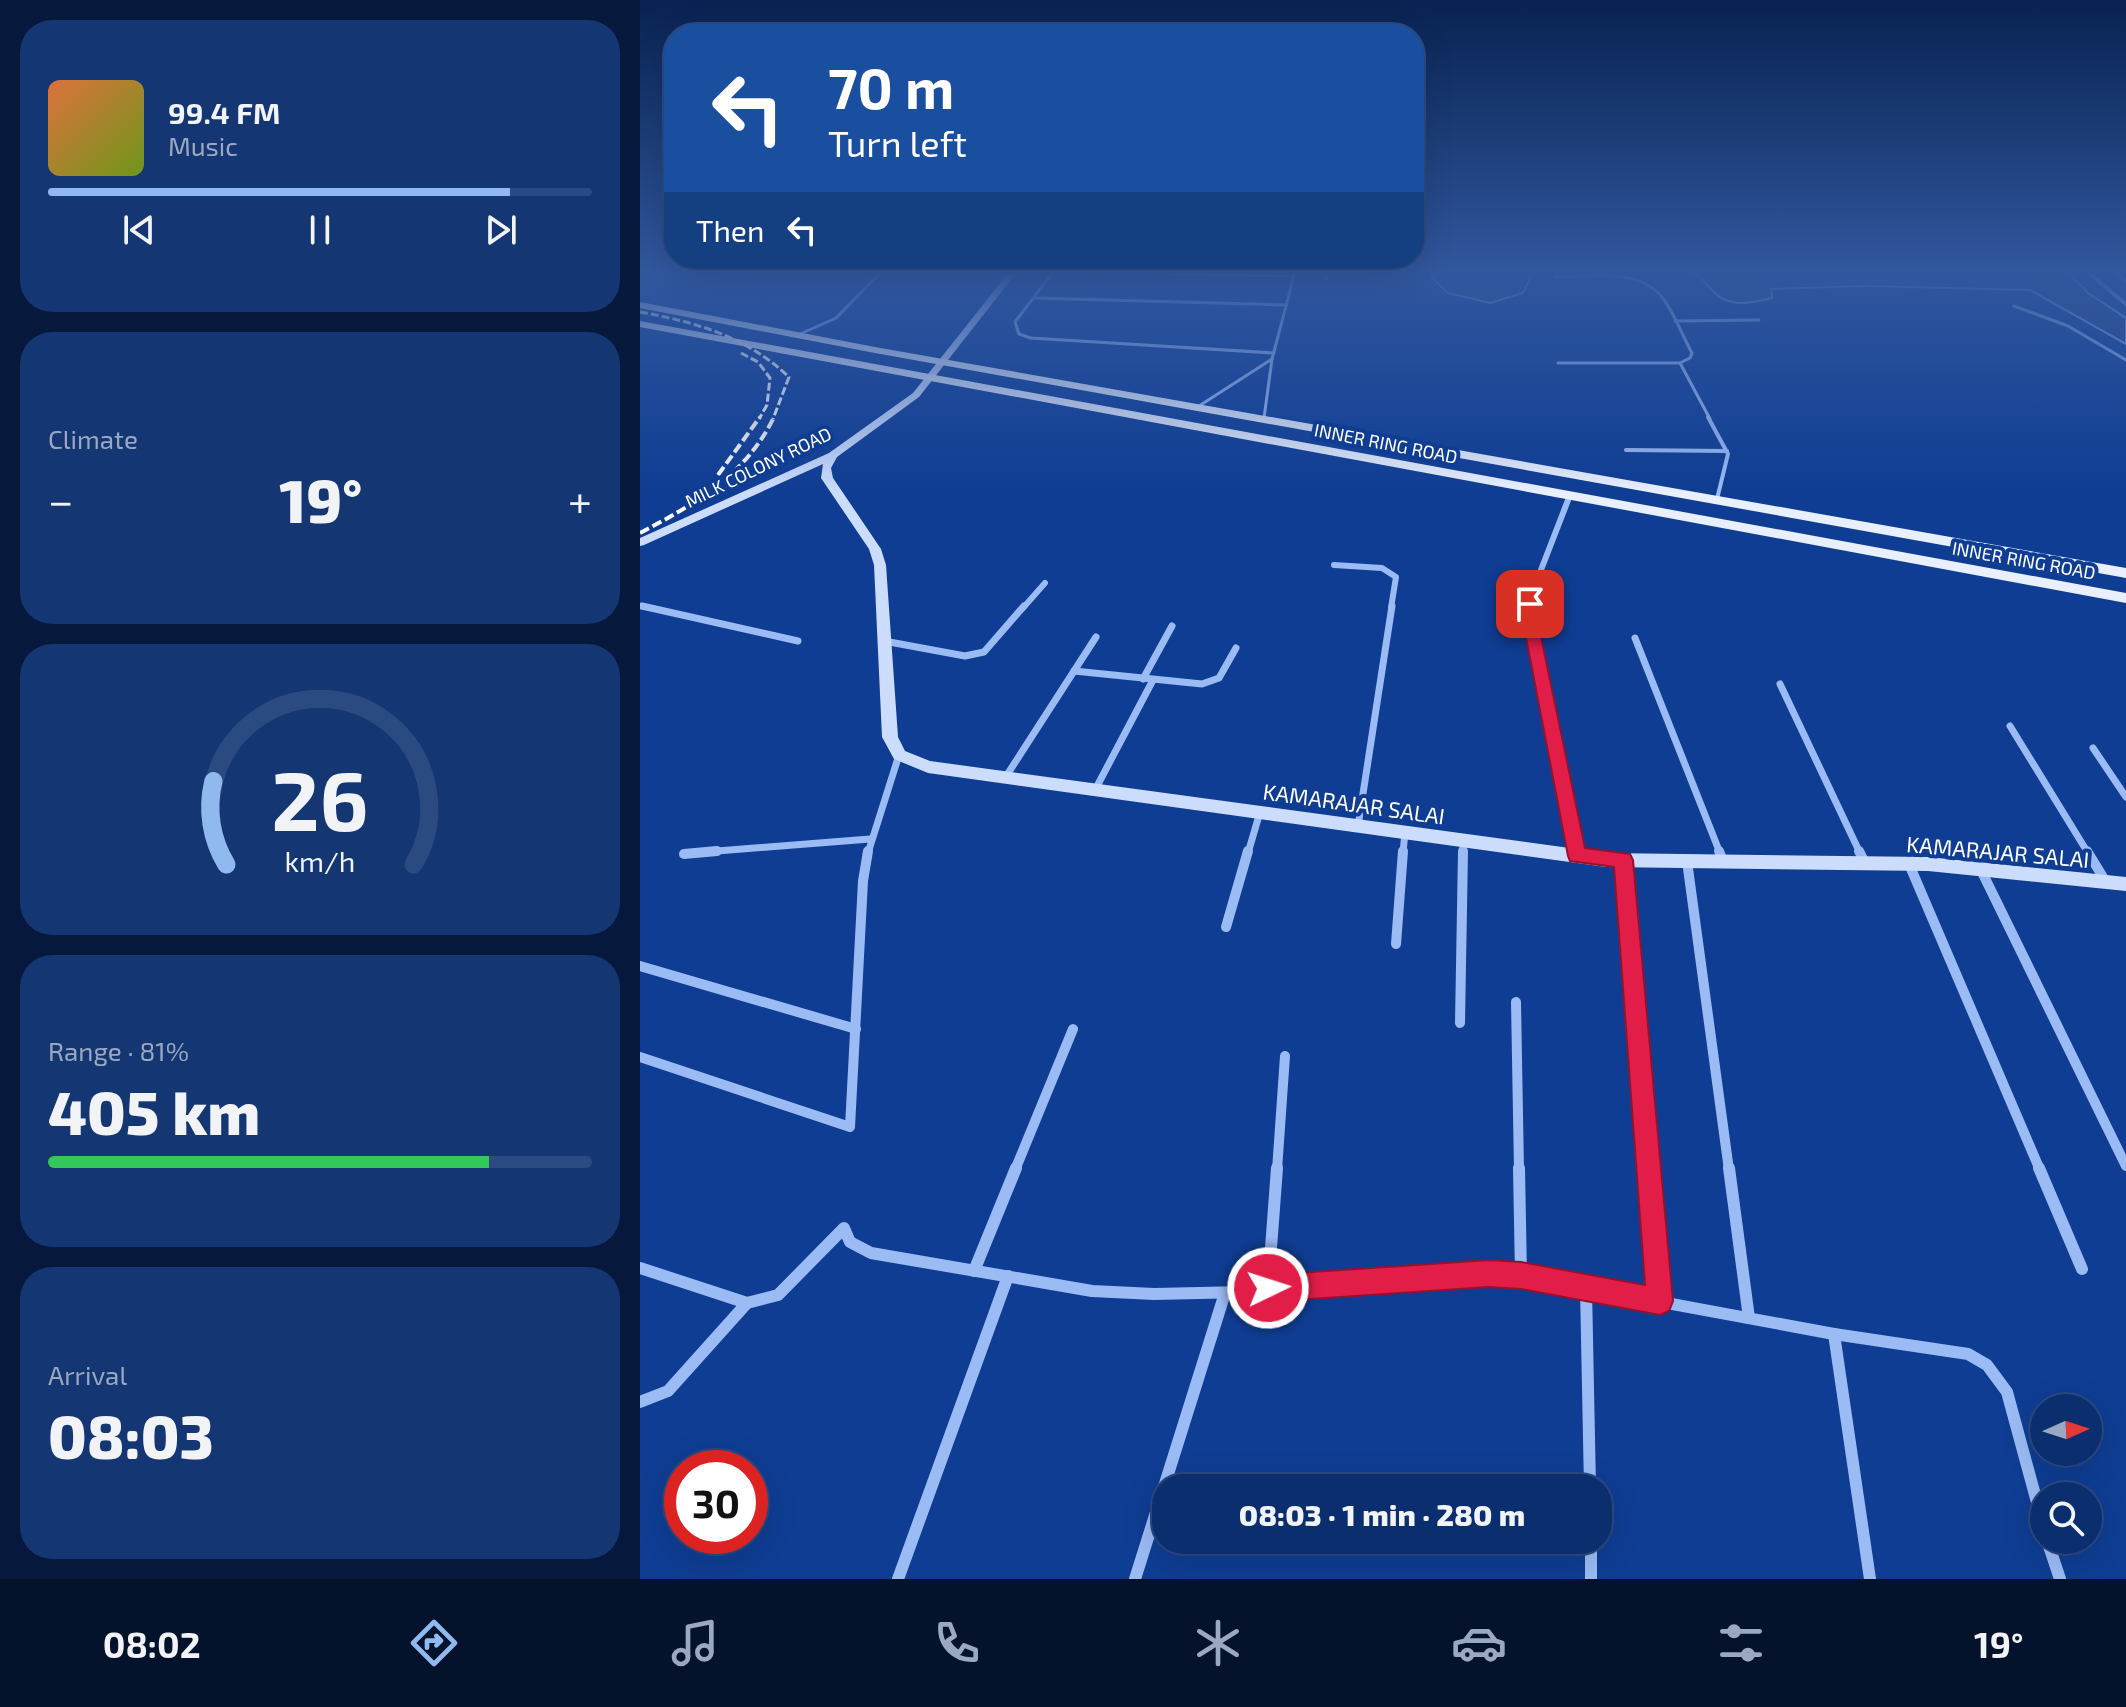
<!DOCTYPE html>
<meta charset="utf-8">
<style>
body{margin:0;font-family:"Exo 2",sans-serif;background:#143673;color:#f1f3f6;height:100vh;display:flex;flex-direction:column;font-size:30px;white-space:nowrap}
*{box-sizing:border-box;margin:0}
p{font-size:26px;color:#9aa8c2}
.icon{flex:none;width:44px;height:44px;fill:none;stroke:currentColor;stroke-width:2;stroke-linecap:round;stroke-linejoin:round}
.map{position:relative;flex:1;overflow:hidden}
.side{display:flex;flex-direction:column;gap:20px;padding:20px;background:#06193c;width:640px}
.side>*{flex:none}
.top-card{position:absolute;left:24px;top:24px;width:760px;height:244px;border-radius:32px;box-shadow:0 8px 32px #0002,0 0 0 2px #2b4a81;background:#1a4fa0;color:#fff;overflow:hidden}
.needle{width:52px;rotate:87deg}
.controls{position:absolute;left:1390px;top:1394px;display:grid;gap:16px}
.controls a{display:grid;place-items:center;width:72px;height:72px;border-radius:50%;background:#0b2e6e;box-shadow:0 8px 32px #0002,0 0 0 2px #2b4a81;font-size:40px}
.speed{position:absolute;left:24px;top:1450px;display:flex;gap:16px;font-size:40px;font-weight:700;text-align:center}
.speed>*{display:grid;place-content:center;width:104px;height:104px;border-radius:50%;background:#0b2e6e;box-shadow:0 8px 32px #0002,0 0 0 2px #2b4a81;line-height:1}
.speed .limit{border:12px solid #d22;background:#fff;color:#111}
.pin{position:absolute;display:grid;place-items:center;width:68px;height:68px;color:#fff;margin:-34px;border-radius:16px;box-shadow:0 4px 12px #0006}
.me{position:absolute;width:88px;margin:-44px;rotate:86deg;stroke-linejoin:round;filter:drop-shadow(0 0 6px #0008)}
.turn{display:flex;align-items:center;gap:28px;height:168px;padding:0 32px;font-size:36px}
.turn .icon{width:104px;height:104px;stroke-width:2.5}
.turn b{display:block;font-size:56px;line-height:68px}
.then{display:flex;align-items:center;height:76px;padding:0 32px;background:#0003;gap:16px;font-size:30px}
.big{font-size:60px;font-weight:800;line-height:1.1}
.side .card{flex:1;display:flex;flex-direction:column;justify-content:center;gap:12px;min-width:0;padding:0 28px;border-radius:32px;background:#143673}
.side .dial{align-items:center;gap:0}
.dial svg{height:208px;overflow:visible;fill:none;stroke:#2b4a81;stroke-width:7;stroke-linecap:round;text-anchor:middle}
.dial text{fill:#f1f3f6;stroke:none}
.song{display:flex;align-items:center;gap:24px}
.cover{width:96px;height:96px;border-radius:12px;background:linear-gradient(135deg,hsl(20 70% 55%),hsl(80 70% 35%))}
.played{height:8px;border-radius:4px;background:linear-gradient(90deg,#90b9f0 85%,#2b4a81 85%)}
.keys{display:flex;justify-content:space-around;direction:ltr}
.heat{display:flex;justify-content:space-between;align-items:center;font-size:44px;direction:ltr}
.charge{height:12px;border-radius:6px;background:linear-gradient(90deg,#34c759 81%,#2b4a81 0)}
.trip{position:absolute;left:512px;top:1474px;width:460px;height:80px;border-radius:32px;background:#0b2e6e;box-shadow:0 8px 32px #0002,0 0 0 2px #2b4a81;font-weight:800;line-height:80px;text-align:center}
.tabs{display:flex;height:128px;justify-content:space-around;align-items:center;background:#04122c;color:#9aa8c2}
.tabs .icon{width:56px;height:56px}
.tabs .active{color:#90b9f0}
.tabs b{font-size:36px;color:#f1f3f6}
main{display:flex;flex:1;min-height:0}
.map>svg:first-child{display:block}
</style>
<main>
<section class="side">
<div class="card">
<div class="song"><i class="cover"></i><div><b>99.4 FM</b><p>Music</p></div></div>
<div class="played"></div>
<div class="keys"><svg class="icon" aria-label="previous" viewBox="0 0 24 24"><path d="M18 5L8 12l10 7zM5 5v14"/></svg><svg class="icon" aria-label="pause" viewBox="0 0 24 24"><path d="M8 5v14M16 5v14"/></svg><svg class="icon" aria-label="next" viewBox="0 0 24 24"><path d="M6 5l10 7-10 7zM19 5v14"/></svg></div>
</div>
<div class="card"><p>Climate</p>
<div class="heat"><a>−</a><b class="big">19°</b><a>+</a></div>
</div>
<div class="card dial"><svg viewBox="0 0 100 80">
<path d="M14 69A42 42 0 1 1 86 69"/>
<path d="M14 69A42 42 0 0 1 9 37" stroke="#90b9f0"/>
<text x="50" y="56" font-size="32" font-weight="700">26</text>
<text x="50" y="72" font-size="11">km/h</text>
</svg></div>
<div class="card"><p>Range · 81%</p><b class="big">405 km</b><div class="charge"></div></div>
<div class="card"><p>Arrival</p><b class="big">08:03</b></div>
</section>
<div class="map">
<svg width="1486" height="1579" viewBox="0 0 1486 1579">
<rect width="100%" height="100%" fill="#0f3d93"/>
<g fill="#224485" stroke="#8cb5f8" stroke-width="2">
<path d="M791,272H893L883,293L850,303L808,293L791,277Z"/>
<path d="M1049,272H1428L1448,293L1486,318V344L1390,290L1225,286L1131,289L1132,298C1106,304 1087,309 1069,287C1062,279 1059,274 1049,272Z"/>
</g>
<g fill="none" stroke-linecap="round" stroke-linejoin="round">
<g stroke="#9bbbf4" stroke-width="3">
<path d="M413,272L375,322L379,334L391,338L634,353"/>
<path d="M446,272L654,276"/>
<path d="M1476,272L1486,282"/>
<path d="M915,277C949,277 998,267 1022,297C1035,314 1042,335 1052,353L1050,358L1040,363"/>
<path d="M394,298L646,305"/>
<path d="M1374,306L1428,326L1486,360"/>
<path d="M1035,321L1119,320"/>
<path d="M160,334L196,318L241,272"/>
<path d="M918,363H1040L1070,419"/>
<path d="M559,406L632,359"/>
<path d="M624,418L632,359L655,272"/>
</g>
<g stroke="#9bbbf4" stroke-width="4">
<path d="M1068,417L1088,454L1077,499"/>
<path d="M986,450L1087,451"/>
</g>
<g stroke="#9bbbf4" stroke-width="4">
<path d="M1450,274L1486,304"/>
<path d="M686,278L687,272"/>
</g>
<g stroke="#9bbbf4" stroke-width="6">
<path d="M694,565L742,568L756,577L751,608"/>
<path d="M0,606L11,608"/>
<path d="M383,608L405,583"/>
<path d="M890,608L894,588L930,495"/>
</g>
<g stroke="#9bbbf4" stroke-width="7">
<path d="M2,606L158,641"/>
<path d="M890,606L891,627L936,853"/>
<path d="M995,638L1080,853"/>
<path d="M244,641L325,656L344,652L384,606"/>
<path d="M434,671L562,684L579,678L596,648"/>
<path d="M503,679L532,626"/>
<path d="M1140,684L1220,853"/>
<path d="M1370,726L1448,853"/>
<path d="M1453,748L1486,797"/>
<path d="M365,778L456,637"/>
<path d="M455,790L513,680"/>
<path d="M718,826L752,606"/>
<path d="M52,853L230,839"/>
<path d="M228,853L259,755"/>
<path d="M608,853L620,812"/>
<path d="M763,853L765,832"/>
<path d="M823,853V840"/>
</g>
<g stroke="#9bbbf4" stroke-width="10">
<path d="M936,851L937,856"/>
<path d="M1079,851L1083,861"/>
<path d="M1219,851L1225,863"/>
<path d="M1447,851L1466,882"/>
<path d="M44,854L77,851"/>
<path d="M983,860L1009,1170"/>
<path d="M1047,861L1089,1170"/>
<path d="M1269,864L1400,1170"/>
<path d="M1341,870L1486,1166"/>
<path d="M586,927L608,851"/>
<path d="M756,944L763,851"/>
<path d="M0,966L216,1029"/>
<path d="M876,1002L879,1170"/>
<path d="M820,1023L823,851"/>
<path d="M0,1057L210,1127L223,881L228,851"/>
<path d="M375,1170L433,1029"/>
<path d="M637,1170L645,1056"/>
</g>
<g stroke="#9bbbf4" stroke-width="12">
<path d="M879,1168L881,1276"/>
<path d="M1009,1168L1020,1301"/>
<path d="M1089,1168L1109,1318"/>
<path d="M1399,1168L1442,1269"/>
<path d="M0,1268L107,1303L138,1295L204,1228L210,1242L231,1253L452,1291L514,1294L605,1292L810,1274L881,1276L1194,1334"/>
<path d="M334,1271L376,1168"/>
<path d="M628,1288L637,1168"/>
<path d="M946,1288L950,1488"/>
<path d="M0,1402L28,1391L107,1303"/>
<path d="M951,1540V1579"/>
<path d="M1407,1540L1420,1579"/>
<path d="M258,1579L368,1276"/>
<path d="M495,1579L585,1293"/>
<path d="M1230,1579L1194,1334L1328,1354L1347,1365L1367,1392L1404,1528"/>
</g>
<path fill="#cbdcfd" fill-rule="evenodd" d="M369,272H377L279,397L197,457L191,468L193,478L241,549L246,565L258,737L265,751L290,761L966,853L1288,857L1486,877V891L1288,871L966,867L288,773L254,759L242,737L234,565L229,549L181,478L183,464L4,545L0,546V538L189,453L273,393Z"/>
<g fill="#e8efff" fill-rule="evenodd">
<path d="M0,302L235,347L1486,568V578L235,353L0,308Z"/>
<path d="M0,321L1486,593V603L0,327Z"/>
</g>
<g stroke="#fff" stroke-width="3" stroke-dasharray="8 3" stroke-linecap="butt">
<path d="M0,312C56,322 107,337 149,377L133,419"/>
<path d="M101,353L118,362L130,378L127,405L119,419"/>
</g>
<g stroke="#fff" stroke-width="4" stroke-dasharray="10 4" stroke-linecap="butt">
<path d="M78,475L120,417"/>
<path d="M0,533C55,504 106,475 134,417"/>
</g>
</g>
<linearGradient id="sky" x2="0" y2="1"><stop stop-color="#082251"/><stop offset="0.55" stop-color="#31579e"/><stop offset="1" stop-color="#31579e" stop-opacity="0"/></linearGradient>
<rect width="1486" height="493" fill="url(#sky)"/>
<path fill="#e11d48" stroke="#92132f" stroke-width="2" d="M890,599L897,604L899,627L945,848L990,854L993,860L1033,1301L1029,1311L1020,1315L881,1289L849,1287L628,1302L619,1298L615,1288L619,1279L628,1275L849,1260L881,1262L1005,1285L974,867L930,861L928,856L884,627L883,604Z"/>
<g text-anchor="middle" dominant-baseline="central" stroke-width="8" stroke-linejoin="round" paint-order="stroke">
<g font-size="18" fill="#fff" stroke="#0f3d93">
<text transform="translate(746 443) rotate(11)">INNER RING ROAD</text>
<text transform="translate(118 467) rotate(-26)">MILK COLONY ROAD</text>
<text transform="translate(1384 560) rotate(10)">INNER RING ROAD</text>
</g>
<g font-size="22" fill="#fff" stroke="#0f3d93">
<text transform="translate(714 803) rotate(8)">KAMARAJAR SALAI</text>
<text transform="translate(1358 851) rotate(5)">KAMARAJAR SALAI</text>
</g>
</g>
</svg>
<div class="controls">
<a><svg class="needle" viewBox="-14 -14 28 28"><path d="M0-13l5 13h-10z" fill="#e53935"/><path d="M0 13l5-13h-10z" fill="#9aa8c2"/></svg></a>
<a><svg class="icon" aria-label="search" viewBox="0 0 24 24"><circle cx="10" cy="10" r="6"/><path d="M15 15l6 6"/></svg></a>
</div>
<div class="speed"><div class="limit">30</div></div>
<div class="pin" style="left:890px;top:604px;background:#d93025"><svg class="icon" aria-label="arrive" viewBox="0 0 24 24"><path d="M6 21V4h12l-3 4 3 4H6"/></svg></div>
<svg class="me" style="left:628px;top:1288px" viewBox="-20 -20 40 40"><circle r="17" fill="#e11d48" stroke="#fff" stroke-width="3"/><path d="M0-11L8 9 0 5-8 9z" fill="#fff"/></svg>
<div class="trip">08:03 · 1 min · 280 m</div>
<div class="top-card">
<div class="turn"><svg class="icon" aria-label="left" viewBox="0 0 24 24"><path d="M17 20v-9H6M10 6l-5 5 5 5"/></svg><div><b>70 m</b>Turn left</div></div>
<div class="then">Then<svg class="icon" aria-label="left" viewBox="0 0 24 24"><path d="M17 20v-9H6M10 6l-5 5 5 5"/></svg></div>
</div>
</div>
</main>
<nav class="tabs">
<b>08:02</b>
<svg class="icon active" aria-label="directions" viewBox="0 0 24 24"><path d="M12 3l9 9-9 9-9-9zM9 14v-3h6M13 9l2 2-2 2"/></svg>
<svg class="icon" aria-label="music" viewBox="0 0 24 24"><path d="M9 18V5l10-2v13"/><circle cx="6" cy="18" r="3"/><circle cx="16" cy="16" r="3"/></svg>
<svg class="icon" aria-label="phone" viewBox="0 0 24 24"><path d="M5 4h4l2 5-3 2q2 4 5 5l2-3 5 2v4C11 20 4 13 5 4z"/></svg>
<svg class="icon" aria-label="climate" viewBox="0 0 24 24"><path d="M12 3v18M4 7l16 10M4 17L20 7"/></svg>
<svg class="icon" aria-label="car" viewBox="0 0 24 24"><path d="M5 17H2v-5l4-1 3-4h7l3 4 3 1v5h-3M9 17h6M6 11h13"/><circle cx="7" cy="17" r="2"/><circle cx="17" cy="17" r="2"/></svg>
<svg class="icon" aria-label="filters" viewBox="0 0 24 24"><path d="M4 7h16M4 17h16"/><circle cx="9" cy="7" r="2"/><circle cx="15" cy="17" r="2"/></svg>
<b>19°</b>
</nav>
